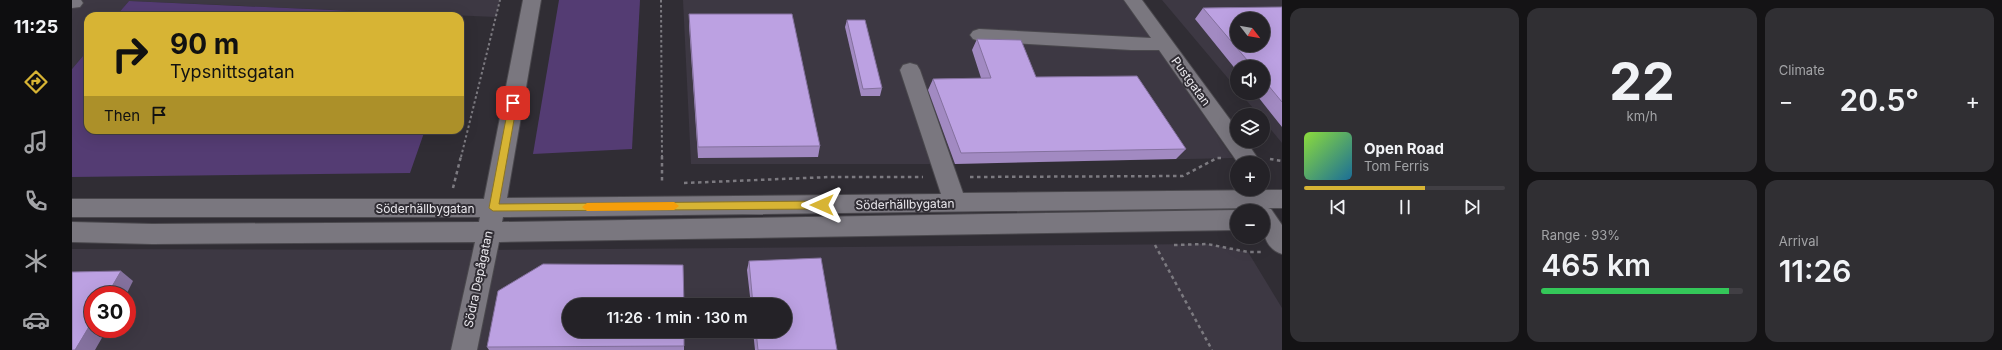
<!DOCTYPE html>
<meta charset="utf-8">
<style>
body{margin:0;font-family:Inter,sans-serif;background:#302f33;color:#f1f3f6;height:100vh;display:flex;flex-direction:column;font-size:15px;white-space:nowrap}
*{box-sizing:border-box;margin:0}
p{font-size:13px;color:#a3a4a7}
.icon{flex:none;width:22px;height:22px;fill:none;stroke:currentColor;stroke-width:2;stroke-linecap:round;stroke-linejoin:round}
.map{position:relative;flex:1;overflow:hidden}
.side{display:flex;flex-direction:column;gap:8px;padding:8px;background:#141315;width:720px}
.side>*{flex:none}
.banner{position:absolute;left:12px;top:12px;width:380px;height:122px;border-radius:12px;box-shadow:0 4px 16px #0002,0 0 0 1px #413f44;background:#d7b434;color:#111;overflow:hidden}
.needle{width:26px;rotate:121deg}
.buttons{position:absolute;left:1158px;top:12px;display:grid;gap:8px}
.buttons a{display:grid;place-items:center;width:40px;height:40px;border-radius:50%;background:#242227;box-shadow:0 4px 16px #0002,0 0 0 1px #413f44;font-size:20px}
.speed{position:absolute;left:12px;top:286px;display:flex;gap:8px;font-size:20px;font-weight:700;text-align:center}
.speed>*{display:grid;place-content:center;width:52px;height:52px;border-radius:50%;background:#242227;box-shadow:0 4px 16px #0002,0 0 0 1px #413f44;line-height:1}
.speed .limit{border:6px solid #d22;background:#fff;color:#111}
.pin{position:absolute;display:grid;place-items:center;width:34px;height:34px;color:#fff;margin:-17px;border-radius:8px;box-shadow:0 2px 6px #0006}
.me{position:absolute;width:44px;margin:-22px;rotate:270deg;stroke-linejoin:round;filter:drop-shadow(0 0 3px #0008)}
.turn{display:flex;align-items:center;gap:14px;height:84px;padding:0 20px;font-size:18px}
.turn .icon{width:52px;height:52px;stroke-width:2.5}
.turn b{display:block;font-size:28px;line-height:34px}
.then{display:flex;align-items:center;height:38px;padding:0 20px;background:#0003;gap:8px;font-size:15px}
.big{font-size:30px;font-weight:600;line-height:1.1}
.side .widget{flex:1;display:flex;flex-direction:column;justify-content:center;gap:6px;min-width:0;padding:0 14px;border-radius:12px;background:#302f33}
.side .dial{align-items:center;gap:0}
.dial b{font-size:52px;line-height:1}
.song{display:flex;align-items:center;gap:12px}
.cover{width:48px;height:48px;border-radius:6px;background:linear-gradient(135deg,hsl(90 70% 55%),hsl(200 70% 35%))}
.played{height:4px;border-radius:2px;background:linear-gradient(90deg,#d7b434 60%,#413f44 60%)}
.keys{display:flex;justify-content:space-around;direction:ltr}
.heat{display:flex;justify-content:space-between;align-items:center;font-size:22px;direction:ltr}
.charge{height:6px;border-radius:3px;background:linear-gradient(90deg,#34c759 93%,#413f44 0)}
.side .tiles{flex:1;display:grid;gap:8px;grid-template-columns:repeat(3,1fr)}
.widget:first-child{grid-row:span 2}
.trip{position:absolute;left:490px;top:298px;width:230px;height:40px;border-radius:20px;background:#242227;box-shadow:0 4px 16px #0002,0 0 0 1px #413f44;font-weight:600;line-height:40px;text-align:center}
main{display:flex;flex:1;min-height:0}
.tabs{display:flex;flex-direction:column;width:72px;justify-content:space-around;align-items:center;background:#0e0e10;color:#a3a4a7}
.tabs .icon{width:28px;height:28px}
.tabs .on{color:#d7b434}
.tabs b{font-size:18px;color:#f1f3f6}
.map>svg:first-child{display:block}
</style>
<main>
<nav class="tabs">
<b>11:25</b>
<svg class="icon on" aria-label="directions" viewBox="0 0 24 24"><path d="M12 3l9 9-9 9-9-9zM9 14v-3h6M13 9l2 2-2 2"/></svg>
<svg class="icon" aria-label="music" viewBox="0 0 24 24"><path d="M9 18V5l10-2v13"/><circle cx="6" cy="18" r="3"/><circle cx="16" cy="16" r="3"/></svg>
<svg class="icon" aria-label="phone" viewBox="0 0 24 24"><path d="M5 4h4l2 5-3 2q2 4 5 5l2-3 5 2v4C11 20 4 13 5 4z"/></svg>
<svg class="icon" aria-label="climate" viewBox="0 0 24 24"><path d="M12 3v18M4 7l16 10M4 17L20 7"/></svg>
<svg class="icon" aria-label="car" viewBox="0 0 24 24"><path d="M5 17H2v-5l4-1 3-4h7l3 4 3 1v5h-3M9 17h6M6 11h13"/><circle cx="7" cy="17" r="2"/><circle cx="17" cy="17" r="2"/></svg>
</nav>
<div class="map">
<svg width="1210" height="350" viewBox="0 0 1210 350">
<rect width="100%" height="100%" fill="#302d34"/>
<g fill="#3d3843" fill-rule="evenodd">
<path d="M0,0H428L424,17L57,1L44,16H16V50L0,69Z"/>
<path d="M611,0H1052L1161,158L883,164H619Z"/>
<path d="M1090,0H1210V143L1191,120V115H1187L1168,93H1191V67H1165V89ZM1165,19H1191V45H1165Z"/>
<path d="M1135,244L1176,252L1210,308V350H0V249L412,250ZM21,295H55V329H21ZM497,305H713V331H497Z"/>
</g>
<g fill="#543c73">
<path d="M487,0H568L560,149L461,154Z"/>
<path d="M57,1L391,16L388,24V16H44Z"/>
<path d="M16,50V130H353L338,173L0,177V69Z"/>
</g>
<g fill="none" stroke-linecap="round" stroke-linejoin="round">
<g stroke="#4a484d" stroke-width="2">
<g id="minor">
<path d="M0,0H9L11,3L8,7L0,8Z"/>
<path d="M451,0H469L435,198L869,194L828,70L831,65L838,63L845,65L848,70L891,193L1210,190V208H1196L1199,209L1210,225V254C1190,247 1191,229 1191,211H1182L1185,208L431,217L430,222L1165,210L1167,211H1165V230L427,242L405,350H379L403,242L80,244L0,242V222L80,224L407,222L408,217H0V199H412Z"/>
<path d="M1052,0H1070L1165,129V141H1174L1189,163H1166L1087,50H1059L907,41L901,39L898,35L901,31L907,29L1079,38Z"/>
</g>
</g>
<g stroke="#7c7a80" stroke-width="2" stroke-dasharray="2.5 2.5" stroke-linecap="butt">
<path d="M589,0L590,157"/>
<path d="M389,157L428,0"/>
</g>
<g stroke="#7c7a80" stroke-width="2.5" stroke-dasharray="3.5 3.5" stroke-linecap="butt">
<path d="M590,156V184"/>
<path d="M1198,159L1210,161"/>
<path d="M898,177L1111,176L1145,158H1149"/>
<path d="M612,183L758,177H851"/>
<path d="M381,188L389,156"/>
<path d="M1083,245L1140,350"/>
<path d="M1102,245L1135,244L1176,252H1189"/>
</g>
<use href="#minor" fill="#7a777f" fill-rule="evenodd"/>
</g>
<g fill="#a28ac2">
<path d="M1210,7V127L1183,93H1191V67H1165V71L1123,19L1131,8Z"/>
<path d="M617,14L748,146L746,157L626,158L617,25Z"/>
<path d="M775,20L810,88L808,96H789L773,27Z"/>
<path d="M905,39L964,77L1114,149L1104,159L883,164L856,90L861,79L909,78L900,50Z"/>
<path d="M677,261L765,350H683L681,331H713V305H679L675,270Z"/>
<path d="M612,331V350H417L415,347Z"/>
</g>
<g fill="#84719e">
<path d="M49,271L61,281L54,295H35Z"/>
<path d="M21,320V329H35L23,350H3Z"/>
</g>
<g fill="#bca1e2" stroke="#84719e" fill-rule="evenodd">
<path d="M1210,7V102L1191,79V67H1181L1131,8ZM1165,19H1191V45H1165Z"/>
<path d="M617,14H720L748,146L626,147Z"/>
<path d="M775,20H793L810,88L791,89Z"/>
<path d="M905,39L949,40L964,77L1065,76L1114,149L889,153L861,79L919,78Z"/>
<path d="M749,258L765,350H686L684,331H713V305H681L677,261Z"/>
<path d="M471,264L611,265L612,305H497V331H612V346L415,347L426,291Z"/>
<path d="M49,271L35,295H21V320L3,350H0V272Z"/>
</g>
<path fill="#d7b434" stroke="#8c7522" d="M441,100L445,103L427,204L750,201L755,205L750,209L421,211L417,208L437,103Z"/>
<path fill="#f59e0b" d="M602,202L607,206L602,210L515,211L510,207L515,203Z"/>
<g text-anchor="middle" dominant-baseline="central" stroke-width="4" stroke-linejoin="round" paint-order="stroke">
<g font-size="12" fill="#eae8ed" stroke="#302d34">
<text transform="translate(1119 81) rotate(54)">Pustgatan</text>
<text transform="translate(833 204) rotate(-1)">Söderhällbygatan</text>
<text x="353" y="208">Söderhällbygatan</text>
<text transform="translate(406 279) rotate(-78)">Södra Depågatan</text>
</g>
</g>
</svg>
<div class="buttons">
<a><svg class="needle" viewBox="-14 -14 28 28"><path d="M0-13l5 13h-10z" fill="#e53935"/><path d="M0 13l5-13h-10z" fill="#a3a4a7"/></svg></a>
<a><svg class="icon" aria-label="sound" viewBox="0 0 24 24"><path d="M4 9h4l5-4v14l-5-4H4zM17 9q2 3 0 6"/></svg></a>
<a><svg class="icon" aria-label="layers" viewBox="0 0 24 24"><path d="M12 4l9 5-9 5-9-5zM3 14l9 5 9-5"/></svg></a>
<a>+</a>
<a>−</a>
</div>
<div class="speed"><div class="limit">30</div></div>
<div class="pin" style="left:441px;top:103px;background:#d93025"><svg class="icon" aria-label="arrive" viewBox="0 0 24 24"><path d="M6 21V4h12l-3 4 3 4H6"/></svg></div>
<svg class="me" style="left:750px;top:205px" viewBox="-20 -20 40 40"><path d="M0-17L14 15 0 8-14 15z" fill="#d7b434" stroke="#fff" stroke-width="4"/></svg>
<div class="trip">11:26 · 1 min · 130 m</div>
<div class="banner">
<div class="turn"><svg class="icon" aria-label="right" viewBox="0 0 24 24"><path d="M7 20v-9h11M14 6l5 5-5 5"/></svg><div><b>90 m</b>Typsnittsgatan</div></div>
<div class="then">Then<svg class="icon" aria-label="arrive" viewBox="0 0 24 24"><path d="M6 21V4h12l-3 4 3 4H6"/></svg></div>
</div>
</div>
<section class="side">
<div class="tiles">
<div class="widget">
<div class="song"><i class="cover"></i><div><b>Open Road</b><p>Tom Ferris</p></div></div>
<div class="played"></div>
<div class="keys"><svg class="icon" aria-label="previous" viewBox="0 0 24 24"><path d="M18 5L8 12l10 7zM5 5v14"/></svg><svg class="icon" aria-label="pause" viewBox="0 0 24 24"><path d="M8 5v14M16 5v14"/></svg><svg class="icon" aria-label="next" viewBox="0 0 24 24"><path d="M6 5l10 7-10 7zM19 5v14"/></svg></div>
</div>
<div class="widget dial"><b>22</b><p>km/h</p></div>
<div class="widget"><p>Climate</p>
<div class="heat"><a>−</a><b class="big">20.5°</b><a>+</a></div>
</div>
<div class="widget"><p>Range · 93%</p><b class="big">465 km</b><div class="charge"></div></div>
<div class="widget"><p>Arrival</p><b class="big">11:26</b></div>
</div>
</section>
</main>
